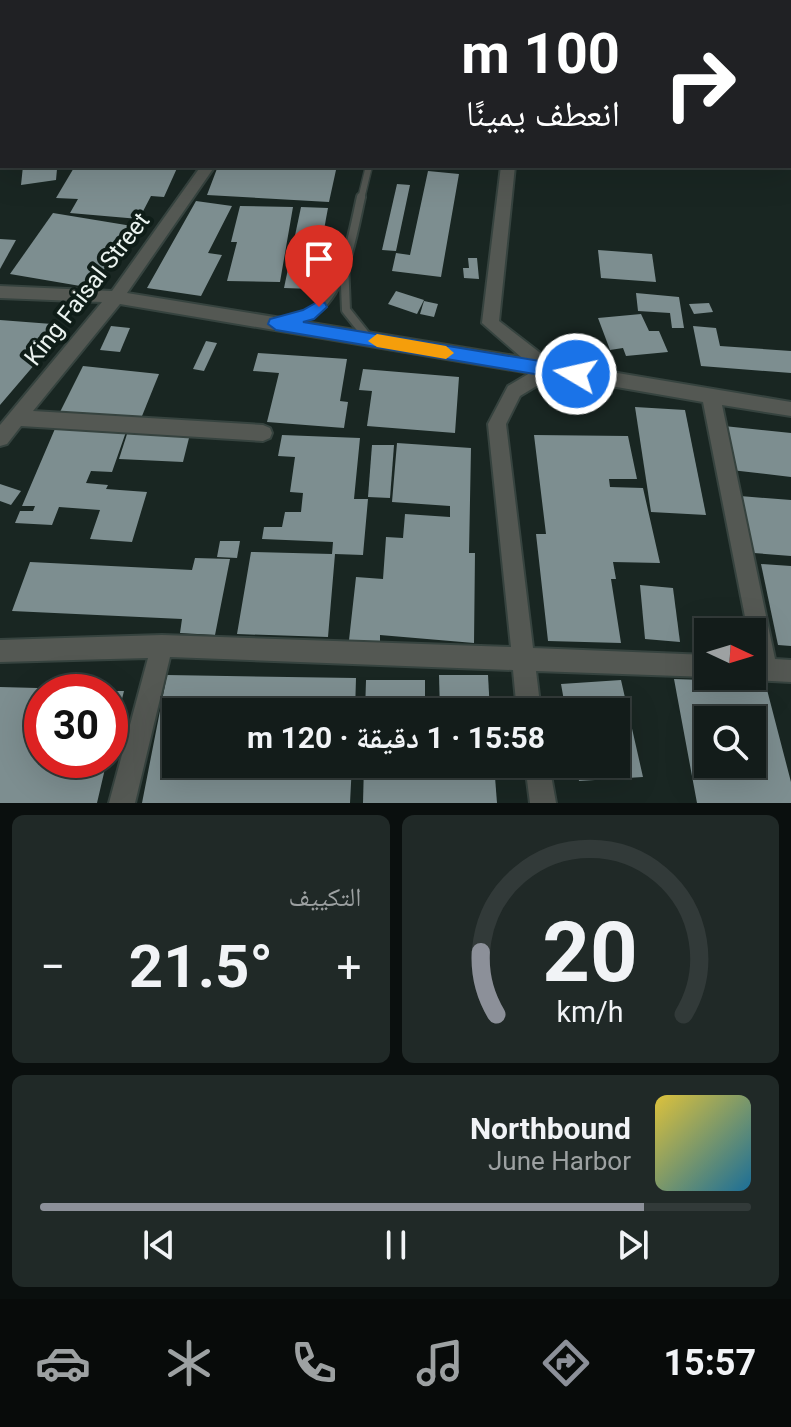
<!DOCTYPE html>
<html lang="ar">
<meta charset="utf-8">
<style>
body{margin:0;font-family:Roboto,"Noto Naskh Arabic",sans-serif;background:#202927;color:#f1f3f6;direction:rtl;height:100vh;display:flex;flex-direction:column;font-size:30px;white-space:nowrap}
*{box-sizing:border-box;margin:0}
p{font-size:26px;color:#9da1a2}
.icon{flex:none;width:44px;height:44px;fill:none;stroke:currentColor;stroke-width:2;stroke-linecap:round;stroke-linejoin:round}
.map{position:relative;height:803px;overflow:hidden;direction:ltr}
.drawer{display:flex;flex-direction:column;gap:12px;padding:12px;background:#0a0f0e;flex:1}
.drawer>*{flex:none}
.banner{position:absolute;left:0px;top:0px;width:792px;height:168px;box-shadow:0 8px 32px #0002,0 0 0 2px #323a39;direction:rtl;background:#202124;color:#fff;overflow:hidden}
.needle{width:52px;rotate:94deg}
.buttons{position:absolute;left:694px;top:618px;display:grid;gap:16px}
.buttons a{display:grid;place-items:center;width:72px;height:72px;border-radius:0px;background:#131c1a;box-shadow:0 8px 32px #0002,0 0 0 2px #323a39;font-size:40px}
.speed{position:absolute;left:24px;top:674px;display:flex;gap:16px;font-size:40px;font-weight:700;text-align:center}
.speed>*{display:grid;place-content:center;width:104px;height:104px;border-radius:50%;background:#131c1a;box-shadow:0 8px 32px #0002,0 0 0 2px #323a39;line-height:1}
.speed .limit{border:12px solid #d22;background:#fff;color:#111}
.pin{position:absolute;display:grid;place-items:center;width:68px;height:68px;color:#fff;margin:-82px -34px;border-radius:50% 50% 50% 0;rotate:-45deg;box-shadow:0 0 8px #0007}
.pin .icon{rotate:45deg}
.me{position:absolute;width:88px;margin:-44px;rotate:279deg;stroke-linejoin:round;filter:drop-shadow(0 0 6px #0008)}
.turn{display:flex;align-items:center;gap:28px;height:168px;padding:0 40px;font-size:36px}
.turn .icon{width:104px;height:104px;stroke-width:2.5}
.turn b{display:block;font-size:56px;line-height:68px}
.big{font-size:60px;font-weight:700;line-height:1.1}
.drawer .widget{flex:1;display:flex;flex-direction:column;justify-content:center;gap:12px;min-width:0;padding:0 28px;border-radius:12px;background:#202927}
.drawer .dial{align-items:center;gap:0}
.dial svg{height:208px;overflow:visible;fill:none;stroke:#323a39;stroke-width:7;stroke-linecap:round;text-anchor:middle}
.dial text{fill:#f1f3f6;stroke:none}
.song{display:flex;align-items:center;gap:24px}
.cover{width:96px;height:96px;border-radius:12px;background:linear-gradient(135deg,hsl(50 70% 55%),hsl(200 70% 35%))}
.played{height:8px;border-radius:4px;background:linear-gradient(90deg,#8c9099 85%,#323a39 85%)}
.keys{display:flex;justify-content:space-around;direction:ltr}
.heat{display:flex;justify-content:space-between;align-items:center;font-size:44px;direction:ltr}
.drawer .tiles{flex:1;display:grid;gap:12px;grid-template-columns:1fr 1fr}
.widget:last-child{grid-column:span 2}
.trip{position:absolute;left:162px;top:698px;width:468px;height:80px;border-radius:0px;background:#131c1a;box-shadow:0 8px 32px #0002,0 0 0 2px #323a39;font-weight:700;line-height:80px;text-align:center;direction:rtl}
.menu{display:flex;height:128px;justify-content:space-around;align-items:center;background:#080b0a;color:#9da1a2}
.menu .icon{width:56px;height:56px}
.menu .current{color:#8c9099}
.menu b{font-size:36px;color:#f1f3f6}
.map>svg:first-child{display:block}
</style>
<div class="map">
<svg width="791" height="803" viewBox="0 0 791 803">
<rect width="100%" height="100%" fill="#192622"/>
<g fill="#7d8e90" fill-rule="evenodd">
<path d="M23,166H66V168L57,169L56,180L21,185Z"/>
<path d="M75,166H178L164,197L151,196L139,219L70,213L78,199L56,198Z"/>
<path d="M218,166H330L329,170H336L329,202L207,195Z"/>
<path d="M428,171L459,174L441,277L392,271L396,253L410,255Z"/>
<path d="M397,184L410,185L396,251L382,250Z"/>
<path d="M196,201L232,206L208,253L222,255L201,296L147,288Z"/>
<path d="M240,206L293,207L280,282L227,281L237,242H231Z"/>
<path d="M301,207L328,208L313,289L284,288Z"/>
<path d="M53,213L132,226L92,288L10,274Z"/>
<path d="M0,239L16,240L0,269Z"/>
<path d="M598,250L652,254L656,282L601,278Z"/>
<path d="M468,258H477L479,279L464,278L463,268H469Z"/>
<path d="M396,291L424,300L417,314L388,304Z"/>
<path d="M636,293L679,297L684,328H672L670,313L638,311Z"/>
<path d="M424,301L438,304L434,317L420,314Z"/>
<path d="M709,303L713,312L694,314L689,304Z"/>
<path d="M641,314L649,331H659L668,352L626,356L623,348L610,350L598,318Z"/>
<path d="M0,320L52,324L48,332L59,336L0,405Z"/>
<path d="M111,326L130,328L120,352L100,350Z"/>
<path d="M693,326L716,328L720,346L791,351V373L701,366Z"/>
<path d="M206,341L217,343L204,371L193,369Z"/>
<path d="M258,353L347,359L340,401L348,402L344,428L267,422L279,373L253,371Z"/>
<path d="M83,366L159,374L140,421L60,412Z"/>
<path d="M363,369L459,377L455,433L367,426L372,391L359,390Z"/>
<path d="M635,407L685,410L706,515L651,512Z"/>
<path d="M57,424L127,429L112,472L91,471L86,483L108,485L106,489L147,492L132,542L90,539L100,510L59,507L52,525L15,523L20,511H33L35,506H22Z"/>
<path d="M724,426L791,433V477L731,470Z"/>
<path d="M128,431L190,434L183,462L119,459Z"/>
<path d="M282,435L360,438L354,499H368L363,555L335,554L328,637L237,634L251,552L332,554L333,542L262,539L264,527H282L285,512H301L303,493L290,492L295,457L278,456Z"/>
<path d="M534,435L628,436L637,479H609L610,487L643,488L660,563L613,562L616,579H611L621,643L548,641L536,534H546Z"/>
<path d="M397,443L471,448L469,553H475L474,643L380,635V642L349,640L356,577L383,579L386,537L403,538L405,514L450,517V506L392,502Z"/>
<path d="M372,445H394L390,498L368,497Z"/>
<path d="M0,484L21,491L11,505L0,501Z"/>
<path d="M740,496L791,500V556L754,553Z"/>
<path d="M220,541H240L237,558L217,557Z"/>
<path d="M195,558L230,559L215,635L180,633L182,619L12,611L30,562L192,570Z"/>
<path d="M761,564L791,566V646L778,645Z"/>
<path d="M640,585L673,588L680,642L645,639Z"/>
<path d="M167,675L356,678L355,712H176V764H352L350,803H142Z"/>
<path d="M439,675H488L490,712H440Z"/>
<path d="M674,679L765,682L791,782V803H697ZM708,720H752V764H708Z"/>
<path d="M366,680H425V712H365Z"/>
<path d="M621,680L643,777L579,781L576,764H616V712H566L561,684Z"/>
<path d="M0,687L75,689V692H42V760H107L97,803H0Z"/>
<path d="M110,691H124L111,743H110Z"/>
<path d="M364,764H494L497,803H363Z"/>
</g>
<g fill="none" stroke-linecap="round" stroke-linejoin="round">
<g stroke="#36433f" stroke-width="9">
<g id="service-far1">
<path d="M365,1L382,2"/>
<path d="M361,199L369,166"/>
</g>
</g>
<g stroke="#36433f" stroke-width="12">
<g id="service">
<path d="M344,262L346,310L369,339"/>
<path d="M281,323C293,320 307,317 317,309C346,284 353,232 361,197"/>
</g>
</g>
<g stroke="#36433f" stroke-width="4">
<g id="minor">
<rect x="0" y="71" width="2" height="8"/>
<path d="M201,166H215L127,293L521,357L482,323L501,166H515L499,321L552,362L791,402V416L722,405L775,659L791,660V682L752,680L744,676H752V632H748L703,402L553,376L520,396L506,424L533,648L708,655V676H711L708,677L536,671L541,712H517L513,670L170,657L135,803H109L148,658L0,662V640L162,635L511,647L488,424L508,386L530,373L120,304L33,411L263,425L270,428L272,433L270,438L263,441L21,426L7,444L0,446V425L102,302L0,298V286L112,291Z"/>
<path d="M525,764H549L556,803H530Z"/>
</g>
</g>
<g stroke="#36433f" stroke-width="4">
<g id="primary">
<path d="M2,34V45L0,46V35Z"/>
<path d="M2,57V69L0,70V58Z"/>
</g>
</g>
<use href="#service-far1" stroke="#545853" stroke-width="6"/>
<use href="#service" stroke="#545853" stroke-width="8"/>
<use href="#minor" fill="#545853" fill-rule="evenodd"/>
<use href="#primary" fill="#858d83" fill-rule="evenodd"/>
</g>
<path fill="#1a73e8" stroke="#114b97" stroke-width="2" d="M319,301L325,303L327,307L314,319L303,322L576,367L584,374L576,381L276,330L268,324L270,319L303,310Z"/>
<path fill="#f59e0b" d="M377,334L446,346L454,353L446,359L377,347L368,341Z"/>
<g text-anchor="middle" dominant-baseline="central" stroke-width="8" stroke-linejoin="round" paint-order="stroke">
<g font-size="24" fill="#ebf3f0" stroke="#0f1d18">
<text transform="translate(87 289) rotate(-52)">King Faisal Street</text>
</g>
</g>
</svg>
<div class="buttons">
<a><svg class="needle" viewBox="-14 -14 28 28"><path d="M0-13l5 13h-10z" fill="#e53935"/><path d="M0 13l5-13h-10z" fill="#9da1a2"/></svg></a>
<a><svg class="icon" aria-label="search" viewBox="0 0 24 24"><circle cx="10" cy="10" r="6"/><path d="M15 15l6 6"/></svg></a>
</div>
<div class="speed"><div class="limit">30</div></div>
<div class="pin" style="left:319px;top:307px;background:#d93025"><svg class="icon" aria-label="arrive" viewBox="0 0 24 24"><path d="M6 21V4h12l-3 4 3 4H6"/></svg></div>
<svg class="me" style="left:576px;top:374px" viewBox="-20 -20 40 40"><circle r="17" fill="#1a73e8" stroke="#fff" stroke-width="3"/><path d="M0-11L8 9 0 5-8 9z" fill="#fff"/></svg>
<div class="trip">15:58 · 1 دقيقة · 120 m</div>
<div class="banner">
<div class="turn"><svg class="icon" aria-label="right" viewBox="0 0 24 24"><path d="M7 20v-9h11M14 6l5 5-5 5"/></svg><div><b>100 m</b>انعطف يمينًا</div></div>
</div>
</div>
<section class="drawer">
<div class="tiles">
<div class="widget dial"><svg viewBox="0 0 100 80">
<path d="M14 69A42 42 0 1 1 86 69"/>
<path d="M14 69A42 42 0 0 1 8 45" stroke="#8c9099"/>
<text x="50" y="56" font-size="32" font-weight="700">20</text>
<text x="50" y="72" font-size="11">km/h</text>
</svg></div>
<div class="widget"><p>التكييف</p>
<div class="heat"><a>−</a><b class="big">21.5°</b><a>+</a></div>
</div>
<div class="widget">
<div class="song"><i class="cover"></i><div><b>Northbound</b><p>June Harbor</p></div></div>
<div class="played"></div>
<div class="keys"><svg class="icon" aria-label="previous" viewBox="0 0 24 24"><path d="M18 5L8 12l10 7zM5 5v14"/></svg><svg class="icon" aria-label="pause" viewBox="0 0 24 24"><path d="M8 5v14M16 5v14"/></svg><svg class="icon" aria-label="next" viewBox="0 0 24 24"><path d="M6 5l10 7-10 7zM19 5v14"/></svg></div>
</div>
</div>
</section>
<nav class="menu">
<b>15:57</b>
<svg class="icon current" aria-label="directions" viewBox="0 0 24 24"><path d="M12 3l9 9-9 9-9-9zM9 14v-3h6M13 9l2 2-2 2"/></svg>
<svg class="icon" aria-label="music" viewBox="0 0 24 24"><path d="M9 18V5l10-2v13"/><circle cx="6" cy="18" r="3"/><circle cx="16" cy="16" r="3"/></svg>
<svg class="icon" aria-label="phone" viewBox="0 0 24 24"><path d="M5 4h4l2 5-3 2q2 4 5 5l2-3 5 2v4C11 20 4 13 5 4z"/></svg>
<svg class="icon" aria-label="climate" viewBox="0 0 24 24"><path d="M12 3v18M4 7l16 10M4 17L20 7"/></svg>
<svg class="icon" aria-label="car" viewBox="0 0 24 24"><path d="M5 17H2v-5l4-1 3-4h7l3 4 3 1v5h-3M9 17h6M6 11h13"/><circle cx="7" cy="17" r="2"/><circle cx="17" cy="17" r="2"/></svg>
</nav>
